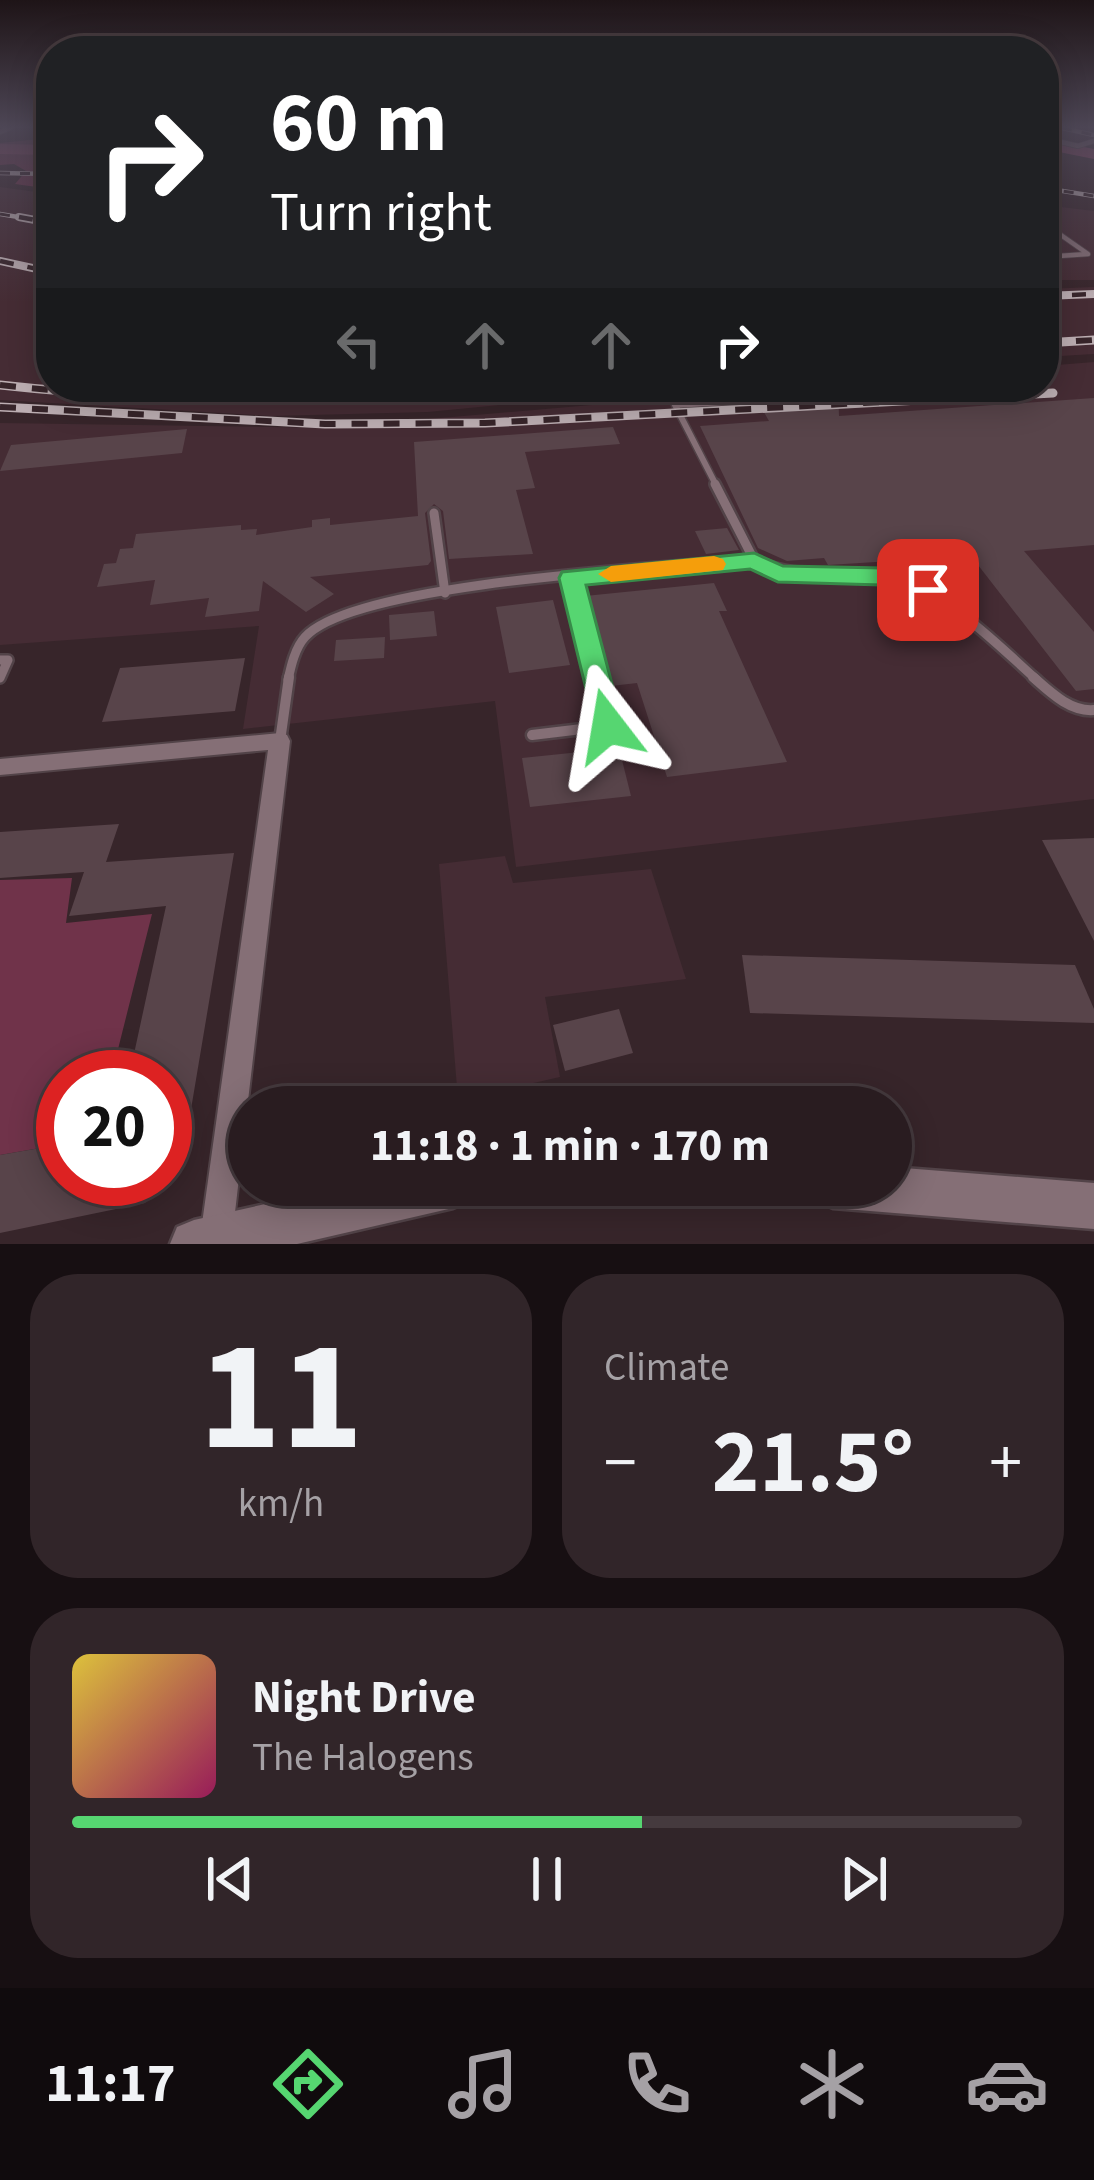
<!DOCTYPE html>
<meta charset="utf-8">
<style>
body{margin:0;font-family:"Source Sans 3",sans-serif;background:#312529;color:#f1f3f6;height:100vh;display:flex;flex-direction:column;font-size:45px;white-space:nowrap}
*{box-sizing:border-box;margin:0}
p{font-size:39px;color:#a5a1a5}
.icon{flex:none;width:66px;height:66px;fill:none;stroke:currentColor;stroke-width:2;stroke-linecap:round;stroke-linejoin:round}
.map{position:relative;height:1244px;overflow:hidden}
.panel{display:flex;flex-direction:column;gap:30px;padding:30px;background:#170f12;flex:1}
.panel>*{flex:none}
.hud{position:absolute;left:36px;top:36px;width:1023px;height:366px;border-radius:48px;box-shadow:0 6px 30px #0003,0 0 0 3px #453a3e;background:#202124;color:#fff;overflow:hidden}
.speed{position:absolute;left:36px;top:1050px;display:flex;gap:24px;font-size:60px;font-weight:700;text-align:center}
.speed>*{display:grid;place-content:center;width:156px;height:156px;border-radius:50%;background:#291c20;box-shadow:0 6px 30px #0003,0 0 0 3px #453a3e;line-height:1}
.speed .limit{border:18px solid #d22;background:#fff;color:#111}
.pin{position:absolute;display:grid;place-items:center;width:102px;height:102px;color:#fff;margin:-51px;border-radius:24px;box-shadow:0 6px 18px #0006}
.me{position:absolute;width:132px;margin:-66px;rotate:346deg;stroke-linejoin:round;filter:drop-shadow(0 0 9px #0008)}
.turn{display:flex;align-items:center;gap:42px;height:252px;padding:0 36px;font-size:54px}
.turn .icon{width:156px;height:156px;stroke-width:2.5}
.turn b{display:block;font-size:84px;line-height:102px}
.lanes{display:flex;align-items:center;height:114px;padding:0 36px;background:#0003;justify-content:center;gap:60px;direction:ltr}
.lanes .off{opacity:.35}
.big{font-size:90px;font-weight:700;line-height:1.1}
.panel .tile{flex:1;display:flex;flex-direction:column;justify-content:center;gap:18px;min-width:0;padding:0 42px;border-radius:48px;background:#312529}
.panel .dial{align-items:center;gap:0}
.dial b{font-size:156px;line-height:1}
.song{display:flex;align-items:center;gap:36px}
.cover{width:144px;height:144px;border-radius:18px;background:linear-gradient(135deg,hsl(50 70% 55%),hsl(330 70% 35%))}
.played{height:12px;border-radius:6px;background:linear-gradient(90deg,#56d671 60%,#453a3e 60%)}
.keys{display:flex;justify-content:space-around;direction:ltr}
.heat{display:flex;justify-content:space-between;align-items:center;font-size:66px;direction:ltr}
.panel .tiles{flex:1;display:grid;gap:30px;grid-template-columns:1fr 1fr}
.tile:last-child{grid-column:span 2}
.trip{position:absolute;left:228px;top:1086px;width:684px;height:120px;border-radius:60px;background:#291c20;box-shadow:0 6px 30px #0003,0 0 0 3px #453a3e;font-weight:700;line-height:120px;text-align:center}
.tabs{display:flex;height:192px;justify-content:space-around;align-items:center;background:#100b0d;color:#a5a1a5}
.tabs .icon{width:84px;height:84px}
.tabs .active{color:#56d671}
.tabs b{font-size:54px;color:#f1f3f6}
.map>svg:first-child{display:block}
</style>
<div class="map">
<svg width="1094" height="1244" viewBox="0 0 1094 1244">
<rect width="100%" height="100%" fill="#37252a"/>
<g fill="#452c34">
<path d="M0,187L51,194V387H684L428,412L271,416L0,400Z"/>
<path d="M1044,205L1094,211V280H1044Z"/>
<path d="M1094,287V354L1044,357V289Z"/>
<path d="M1094,362V799L516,867L495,701L243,729L259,626L0,645V423L338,428L341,420H417L799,387H1044V366Z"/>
<path d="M505,856L513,883L651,869L686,979L545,997L560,1077L458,1100L439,864Z"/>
</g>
<g fill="#70334a">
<path d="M51,138V189L15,184L26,171L14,164L0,165V143Z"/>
<path d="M72,878L66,923L152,914L111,1077H63V1144L0,1155V880Z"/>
</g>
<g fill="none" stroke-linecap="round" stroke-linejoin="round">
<g fill="#994566" fill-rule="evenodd">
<path d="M1044,139L1094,149V159L1044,149Z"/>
<path d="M0,144L51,145V155L0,154Z"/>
</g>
</g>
<g fill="#58444a">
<path d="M749,387H838L839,416L1094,398V545L1024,551L1094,632V689L1076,691L971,556L828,565L824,558L787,561L758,548L700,426L769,421L761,407L807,404L814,398L808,390L752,393Z"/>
<path d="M613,427L620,444L525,452L535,488L516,490L533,554L449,559L443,511L434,504L425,513L431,561L428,565L310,577L334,594L306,612L263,581L259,611L205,617L209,598L150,605L155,580L97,587L104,564L116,563L120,549L133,548L136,534L241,525V530L257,529L256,535L312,527V520L330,518V525L418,516L414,442Z"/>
<path d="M187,429L182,453L0,471L11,445Z"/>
<path d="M727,528L739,550L706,554L695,531Z"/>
<path d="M714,583L727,611H719L787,762L667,777L637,683L611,686L585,596Z"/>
<path d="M553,600L570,665L509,673L496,607Z"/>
<path d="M434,611L437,636L390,640L389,615Z"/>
<path d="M385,637L384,658L334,661L336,640Z"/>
<path d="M245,658L235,711L102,722L120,668Z"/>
<path d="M619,748L631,796L530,807L522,758Z"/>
<path d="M119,824L106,862L234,853L183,1157L165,1179V1077H129L166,906L69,916L84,872L0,878V832Z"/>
<path d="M1094,838V941L1042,840Z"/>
<path d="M742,955L1075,965L1094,1009V1023L750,1013Z"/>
<path d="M619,1009L633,1053L565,1071L553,1025Z"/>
<path d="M63,1144V1179H165L145,1203L0,1233V1155Z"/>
</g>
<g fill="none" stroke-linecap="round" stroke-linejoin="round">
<g stroke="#524348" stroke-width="6">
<g id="service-far3">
<path d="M0,132L10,128"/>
<path d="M1044,138L1078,146L1094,141"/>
<path d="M1044,257L1088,254L1058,233L1057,200"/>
</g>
</g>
<g stroke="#524348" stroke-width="9">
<path id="service-far2" d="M717,487L675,405L807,397"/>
</g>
<g stroke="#524348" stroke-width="14">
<g id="service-far1">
<path d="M715,484L754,560"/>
<path d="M434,513L445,593"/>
<path d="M572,578L596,680"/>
<path d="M0,660H8L0,678"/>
<path d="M288,680C291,666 295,648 305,637C355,582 669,567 754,560C797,581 838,569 883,577C944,588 992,640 1037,680"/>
</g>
</g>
<g stroke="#524348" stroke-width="15">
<g id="service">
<path d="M1033,677C1050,692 1070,712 1094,710"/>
<path d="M532,735L607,726L595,677"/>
<path d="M280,741L289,677"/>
</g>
</g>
<g stroke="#524348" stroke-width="4">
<path id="minor" d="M280,733L287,735L290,741L232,1238L229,1244H203L200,1238L268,750L0,775V759Z"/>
</g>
<g stroke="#524348" stroke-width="5">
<g id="secondary">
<path d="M891,1167L1094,1183V1229L833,1208L817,1201L810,1185H891Z"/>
<path d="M351,1185H476L469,1201L453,1208L297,1244H170L177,1227L194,1220Z"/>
</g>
</g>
<use href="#service-far3" stroke="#856f76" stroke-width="4.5"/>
<use href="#service-far2" stroke="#856f76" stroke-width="6"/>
<use href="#service-far1" stroke="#856f76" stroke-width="9"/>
<use href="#service" stroke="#856f76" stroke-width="10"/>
<use href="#minor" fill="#856f76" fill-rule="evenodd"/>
<use href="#secondary" fill="#856f76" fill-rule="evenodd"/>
<g stroke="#bcaeb2" stroke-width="4.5">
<g id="rail-far2">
<path d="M1062,128L1094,135"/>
<path d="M0,173L51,174"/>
<path d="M1044,188L1094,196"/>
<path d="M0,214L36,220"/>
</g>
</g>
<g stroke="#bcaeb2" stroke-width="8">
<g id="rail-far1">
<path d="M19,217L51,223"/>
<path d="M0,261L51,272"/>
<path d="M1044,296L1094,294"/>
</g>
</g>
<g stroke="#bcaeb2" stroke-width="9">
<g id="rail">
<path d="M1044,343L1094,340"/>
<path d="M0,385C201,407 400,400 602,387"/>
<path d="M0,407L325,424L485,423L1053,393"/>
</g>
</g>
<use href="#rail-far2" stroke="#37252a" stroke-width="3" stroke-dasharray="10" stroke-linecap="butt"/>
<use href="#rail-far1" stroke="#37252a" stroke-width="4.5" stroke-dasharray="14" stroke-linecap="butt"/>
<use href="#rail" stroke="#37252a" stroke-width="6" stroke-dasharray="16" stroke-linecap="butt"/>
</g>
<linearGradient id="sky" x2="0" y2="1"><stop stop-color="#1e1417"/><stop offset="0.42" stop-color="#4d4655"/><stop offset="1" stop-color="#4d4655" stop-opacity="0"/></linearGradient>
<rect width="1094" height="302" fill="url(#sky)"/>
<path fill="#56d671" stroke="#388b49" stroke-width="3" d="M754,553L783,566L883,568L937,584L941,590L928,599L882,585L778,582L750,569L586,585L623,726L618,734H597L559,578L562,572Z"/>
<path fill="#f59e0b" d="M714,556L723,559L726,564L723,570L611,582L598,574L611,566Z"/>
</svg>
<div class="speed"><div class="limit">20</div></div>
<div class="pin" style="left:928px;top:590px;background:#d93025"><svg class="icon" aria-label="arrive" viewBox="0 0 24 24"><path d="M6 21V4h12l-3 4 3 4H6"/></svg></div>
<svg class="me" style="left:608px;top:726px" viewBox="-20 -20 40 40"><path d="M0-17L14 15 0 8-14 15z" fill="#56d671" stroke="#fff" stroke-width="4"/></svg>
<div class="trip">11:18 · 1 min · 170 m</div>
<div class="hud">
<div class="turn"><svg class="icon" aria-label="right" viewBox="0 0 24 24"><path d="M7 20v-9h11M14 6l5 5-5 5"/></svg><div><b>60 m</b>Turn right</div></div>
<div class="lanes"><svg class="icon off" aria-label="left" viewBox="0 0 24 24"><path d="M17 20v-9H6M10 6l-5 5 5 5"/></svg><svg class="icon off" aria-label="ahead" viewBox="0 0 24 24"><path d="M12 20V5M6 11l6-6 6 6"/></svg><svg class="icon off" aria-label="ahead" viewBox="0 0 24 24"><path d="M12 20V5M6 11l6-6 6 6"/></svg><svg class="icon" aria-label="right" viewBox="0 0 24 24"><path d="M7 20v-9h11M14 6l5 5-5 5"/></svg></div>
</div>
</div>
<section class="panel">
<div class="tiles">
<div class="tile dial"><b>11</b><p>km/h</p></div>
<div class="tile"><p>Climate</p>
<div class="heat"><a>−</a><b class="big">21.5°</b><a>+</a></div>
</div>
<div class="tile">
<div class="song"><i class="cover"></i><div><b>Night Drive</b><p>The Halogens</p></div></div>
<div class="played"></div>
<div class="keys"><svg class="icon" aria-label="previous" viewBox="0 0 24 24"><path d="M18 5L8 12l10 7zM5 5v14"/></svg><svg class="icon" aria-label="pause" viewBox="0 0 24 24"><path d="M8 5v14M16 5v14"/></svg><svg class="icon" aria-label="next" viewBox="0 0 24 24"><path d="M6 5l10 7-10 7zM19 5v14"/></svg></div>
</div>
</div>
</section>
<nav class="tabs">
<b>11:17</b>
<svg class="icon active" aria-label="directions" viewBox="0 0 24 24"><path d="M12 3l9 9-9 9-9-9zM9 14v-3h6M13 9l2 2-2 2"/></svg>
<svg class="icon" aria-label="music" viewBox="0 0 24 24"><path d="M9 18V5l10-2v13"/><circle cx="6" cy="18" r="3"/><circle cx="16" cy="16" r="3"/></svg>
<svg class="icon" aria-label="phone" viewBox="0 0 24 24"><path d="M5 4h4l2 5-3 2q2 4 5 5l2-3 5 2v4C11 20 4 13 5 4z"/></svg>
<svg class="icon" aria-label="climate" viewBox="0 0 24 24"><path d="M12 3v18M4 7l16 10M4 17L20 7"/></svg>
<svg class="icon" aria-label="car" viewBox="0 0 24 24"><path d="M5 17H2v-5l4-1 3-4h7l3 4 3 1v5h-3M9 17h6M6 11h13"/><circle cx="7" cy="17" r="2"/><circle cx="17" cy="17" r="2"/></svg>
</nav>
